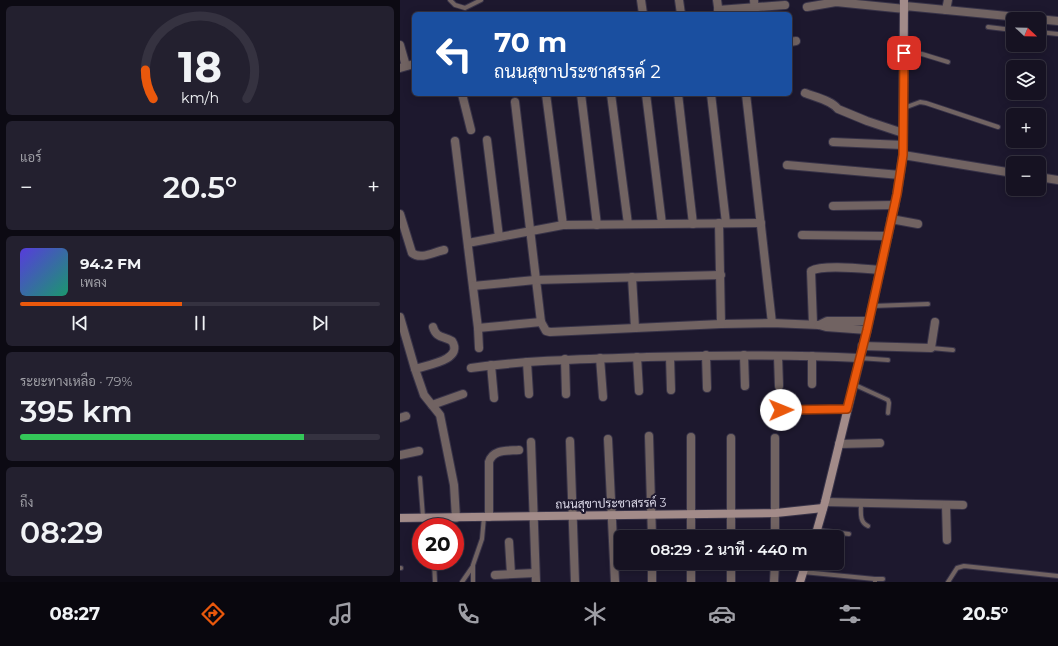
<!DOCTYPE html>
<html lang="th">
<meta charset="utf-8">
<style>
body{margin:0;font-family:Montserrat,Sarabun,sans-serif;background:#23202f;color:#f1f3f6;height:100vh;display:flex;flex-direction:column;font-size:15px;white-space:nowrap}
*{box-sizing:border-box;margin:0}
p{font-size:13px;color:#9e9ea5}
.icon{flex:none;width:22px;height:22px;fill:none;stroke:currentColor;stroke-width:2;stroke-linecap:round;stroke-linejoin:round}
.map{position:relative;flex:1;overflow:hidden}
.drawer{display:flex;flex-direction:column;gap:6px;padding:6px;background:#0c0a13;width:400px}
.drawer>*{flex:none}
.hud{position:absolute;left:12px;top:12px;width:380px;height:84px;border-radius:6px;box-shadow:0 2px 10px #0003,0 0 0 1px #353240;background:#1a4fa0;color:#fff;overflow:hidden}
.needle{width:26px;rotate:112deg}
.tools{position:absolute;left:606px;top:12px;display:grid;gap:8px}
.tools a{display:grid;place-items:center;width:40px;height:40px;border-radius:6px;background:#161222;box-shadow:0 2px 10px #0003,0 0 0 1px #353240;font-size:20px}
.speed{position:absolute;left:12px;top:518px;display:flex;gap:8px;font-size:20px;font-weight:700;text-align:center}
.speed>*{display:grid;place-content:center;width:52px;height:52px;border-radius:50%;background:#161222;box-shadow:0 2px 10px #0003,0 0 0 1px #353240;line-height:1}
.speed .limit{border:6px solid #d22;background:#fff;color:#111}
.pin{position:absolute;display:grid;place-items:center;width:34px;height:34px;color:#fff;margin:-17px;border-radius:8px;box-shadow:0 2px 6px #0006}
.me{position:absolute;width:44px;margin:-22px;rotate:89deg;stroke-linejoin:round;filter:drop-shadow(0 0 3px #0008)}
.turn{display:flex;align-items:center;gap:14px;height:84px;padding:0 16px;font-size:18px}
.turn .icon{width:52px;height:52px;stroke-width:2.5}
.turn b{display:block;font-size:28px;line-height:34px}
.big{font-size:30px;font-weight:600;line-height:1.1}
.drawer .widget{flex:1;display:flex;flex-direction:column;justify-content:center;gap:6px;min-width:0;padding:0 14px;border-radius:6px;background:#23202f}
.drawer .dial{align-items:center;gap:0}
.dial svg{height:104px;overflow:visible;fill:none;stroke:#353240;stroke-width:7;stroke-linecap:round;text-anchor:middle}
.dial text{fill:#f1f3f6;stroke:none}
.song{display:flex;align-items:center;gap:12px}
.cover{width:48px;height:48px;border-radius:6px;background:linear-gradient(135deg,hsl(250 70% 55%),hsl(160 70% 35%))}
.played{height:4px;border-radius:2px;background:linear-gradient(90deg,#ea580c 45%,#353240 45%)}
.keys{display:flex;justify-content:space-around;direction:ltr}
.heat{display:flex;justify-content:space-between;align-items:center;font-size:22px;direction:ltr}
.charge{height:6px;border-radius:3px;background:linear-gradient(90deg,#34c759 79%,#353240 0)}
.trip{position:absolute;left:214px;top:530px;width:230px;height:40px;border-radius:6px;background:#161222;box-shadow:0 2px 10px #0003,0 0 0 1px #353240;font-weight:600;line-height:40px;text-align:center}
.tabs{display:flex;height:64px;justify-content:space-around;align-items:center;background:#09070e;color:#9e9ea5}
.tabs .icon{width:28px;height:28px}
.tabs .on{color:#ea580c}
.tabs b{font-size:18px;color:#f1f3f6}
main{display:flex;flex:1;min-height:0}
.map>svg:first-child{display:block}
</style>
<main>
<section class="drawer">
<div class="widget dial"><svg viewBox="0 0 100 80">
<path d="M14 69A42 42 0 1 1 86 69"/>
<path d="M14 69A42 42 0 0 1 8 47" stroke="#ea580c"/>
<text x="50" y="56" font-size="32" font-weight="700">18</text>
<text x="50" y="72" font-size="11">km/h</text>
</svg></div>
<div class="widget"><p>แอร์</p>
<div class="heat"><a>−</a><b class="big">20.5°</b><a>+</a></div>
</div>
<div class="widget">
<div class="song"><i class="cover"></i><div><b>94.2 FM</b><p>เพลง</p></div></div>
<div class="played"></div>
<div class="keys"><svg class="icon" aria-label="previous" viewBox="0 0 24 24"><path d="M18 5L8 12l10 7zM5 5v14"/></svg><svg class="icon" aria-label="pause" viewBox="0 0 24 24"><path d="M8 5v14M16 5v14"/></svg><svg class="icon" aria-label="next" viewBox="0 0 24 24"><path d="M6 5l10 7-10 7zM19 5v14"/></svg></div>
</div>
<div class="widget"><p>ระยะทางเหลือ · 79%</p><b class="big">395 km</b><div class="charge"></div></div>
<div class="widget"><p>ถึง</p><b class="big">08:29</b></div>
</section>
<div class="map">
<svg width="658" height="582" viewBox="0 0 658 582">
<rect width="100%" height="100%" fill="#1d182e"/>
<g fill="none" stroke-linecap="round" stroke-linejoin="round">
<g stroke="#383348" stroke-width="6">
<g id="lane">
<path d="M50,0L55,5L65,8L81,0"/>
<path d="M588,27L613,30"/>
<path d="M639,32L658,34"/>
<path d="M504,53L522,54L548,62"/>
<path d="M504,108L520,102L526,103L598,127"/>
<path d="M472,306L528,304"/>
<path d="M531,348L553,350"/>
<path d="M459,358L488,360"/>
<path d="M453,384L488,400L489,403L488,413"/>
<path d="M381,410L447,409"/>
<path d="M20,478L23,517"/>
<path d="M461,503C461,512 459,522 468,526"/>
<path d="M33,518V527"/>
<path d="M417,530L449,534"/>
<path d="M34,561L35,582"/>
<path d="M0,568H1"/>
<path d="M403,572L475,579V582"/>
<path d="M475,579H483"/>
<path d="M62,582L73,566"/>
<path d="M73,582V565L82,539L84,517"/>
<path d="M548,582L557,568L564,566L658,576"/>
</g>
</g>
<g stroke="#383348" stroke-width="10">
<g id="street">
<path d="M241,0L243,14"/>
<path d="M279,0L281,14"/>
<path d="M317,0L319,14"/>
<path d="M354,0L355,14"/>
<path d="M505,6L658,21"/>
<path d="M407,7L436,2L505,9"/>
<path d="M318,10L385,5"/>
<path d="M546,10L548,0"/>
<path d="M390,42L396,41"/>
<path d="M0,45L6,66"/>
<path d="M0,68L14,64"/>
<path d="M405,93C415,97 431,100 438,109L467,121L503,133"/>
<path d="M62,94L71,130"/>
<path d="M146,94L163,225"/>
<path d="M181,94L197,225"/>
<path d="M211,94L228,224"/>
<path d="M246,94L262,224"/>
<path d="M278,94L293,224"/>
<path d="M311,94L326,223"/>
<path d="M346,94L372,323"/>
<path d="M115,102L141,322L146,331L150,332L321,324L372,323L419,325L426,327L467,330"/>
<path d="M87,140L99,237"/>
<path d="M55,141L78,328L79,348"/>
<path d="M433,142L503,145"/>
<path d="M503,155L613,173"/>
<path d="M387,165L500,175"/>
<path d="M639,177L658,180"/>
<path d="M433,206L495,205"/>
<path d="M0,214L12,253C21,260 34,252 44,250"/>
<path d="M491,219L518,224"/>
<path d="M319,223L321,324"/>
<path d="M402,235L488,236"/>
<path d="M68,243L163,225L361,223"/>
<path d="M232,277L235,328"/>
<path d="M73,286L135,280L321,275"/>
<path d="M0,317L15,369L24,395L40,415L54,485L56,518"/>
<path d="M413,324L411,271C423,264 465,269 480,270"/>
<path d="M419,325L427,321H468"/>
<path d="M78,328L141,322"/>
<path d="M462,346L531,348L535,322"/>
<path d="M306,355L307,388"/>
<path d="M344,355L345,386"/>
<path d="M378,356L379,386"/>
<path d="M237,357L239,391"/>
<path d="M270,357L271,390"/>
<path d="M200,358L203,397"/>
<path d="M165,359L166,394"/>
<path d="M127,362L129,394"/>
<path d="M91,365L94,398"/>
<path d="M71,368C129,360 188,359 247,357C317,355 388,354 459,358"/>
<path d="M15,369C27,365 64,360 52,341C43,336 36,338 33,327"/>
<path d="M412,384V356"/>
<path d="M32,405L63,394"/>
<path d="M0,418L6,416"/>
<path d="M249,436L252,537"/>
<path d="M291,437V537"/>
<path d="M375,438V537"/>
<path d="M208,439L215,582"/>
<path d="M170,441L175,582"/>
<path d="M131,442L136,582"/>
<path d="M439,444L480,443"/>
<path d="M0,455L19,451"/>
<path d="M425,502L563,505"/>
<path d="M546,505L547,540"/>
<path d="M89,517V462C93,449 107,451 119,450"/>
<path d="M331,537V438"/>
<path d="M109,542L111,574"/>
<path d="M95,575L135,573"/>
<path d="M252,582V563"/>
<path d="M291,582V563"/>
<path d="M331,582V563"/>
<path d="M374,582L375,563"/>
</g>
</g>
<g stroke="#383348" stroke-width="10">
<g id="secondary">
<path d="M0,518L376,513L423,508"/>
<path d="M415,537L425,502L467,330L497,194L503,155L504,0"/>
<path d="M400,582L406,563"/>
</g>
</g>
<use href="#lane" stroke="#716362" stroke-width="4"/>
<use href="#street" stroke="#716362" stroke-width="8"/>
<use href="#secondary" stroke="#a28b89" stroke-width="8"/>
</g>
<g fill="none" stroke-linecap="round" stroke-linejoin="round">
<g stroke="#983908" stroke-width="10">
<path id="route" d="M381,410L447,409L467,330L497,194L503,155L504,53"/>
</g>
<use href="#route" stroke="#ea580c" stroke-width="7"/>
</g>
<g text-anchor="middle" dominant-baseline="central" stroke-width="4" stroke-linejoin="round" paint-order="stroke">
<g font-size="12" fill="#dedbeb" stroke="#1d182e">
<text transform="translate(211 503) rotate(-1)">ถนนสุขาประชาสรรค์ 3</text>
</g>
</g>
</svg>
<div class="tools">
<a><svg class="needle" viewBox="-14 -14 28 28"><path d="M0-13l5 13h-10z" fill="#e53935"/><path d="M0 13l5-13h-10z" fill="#9e9ea5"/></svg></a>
<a><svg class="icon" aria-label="layers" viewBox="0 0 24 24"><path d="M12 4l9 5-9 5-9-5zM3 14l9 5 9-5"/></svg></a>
<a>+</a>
<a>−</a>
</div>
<div class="speed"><div class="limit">20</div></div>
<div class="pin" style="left:504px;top:53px;background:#d93025"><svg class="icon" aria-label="arrive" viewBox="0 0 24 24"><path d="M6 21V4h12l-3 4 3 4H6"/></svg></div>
<svg class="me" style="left:381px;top:410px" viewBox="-20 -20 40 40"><circle r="19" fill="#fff"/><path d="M0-13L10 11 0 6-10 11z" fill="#ea580c"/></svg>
<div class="trip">08:29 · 2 นาที · 440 m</div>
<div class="hud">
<div class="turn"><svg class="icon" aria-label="left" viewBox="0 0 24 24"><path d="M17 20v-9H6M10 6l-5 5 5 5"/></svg><div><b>70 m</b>ถนนสุขาประชาสรรค์ 2</div></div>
</div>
</div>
</main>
<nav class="tabs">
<b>08:27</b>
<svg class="icon on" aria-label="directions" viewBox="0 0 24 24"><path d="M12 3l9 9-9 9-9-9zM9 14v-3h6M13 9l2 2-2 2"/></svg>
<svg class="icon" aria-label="music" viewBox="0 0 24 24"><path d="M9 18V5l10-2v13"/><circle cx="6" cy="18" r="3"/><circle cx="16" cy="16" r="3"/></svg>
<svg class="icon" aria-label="phone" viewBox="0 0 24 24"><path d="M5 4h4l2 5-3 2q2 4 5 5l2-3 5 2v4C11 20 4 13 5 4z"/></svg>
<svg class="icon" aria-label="climate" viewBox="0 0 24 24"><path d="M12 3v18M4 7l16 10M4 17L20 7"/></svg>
<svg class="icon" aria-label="car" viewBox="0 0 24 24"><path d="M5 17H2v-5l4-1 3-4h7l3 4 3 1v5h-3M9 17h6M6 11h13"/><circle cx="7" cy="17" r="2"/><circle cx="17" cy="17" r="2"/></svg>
<svg class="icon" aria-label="filters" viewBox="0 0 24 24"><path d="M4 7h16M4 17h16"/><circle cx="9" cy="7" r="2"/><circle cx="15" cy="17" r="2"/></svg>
<b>20.5°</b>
</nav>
